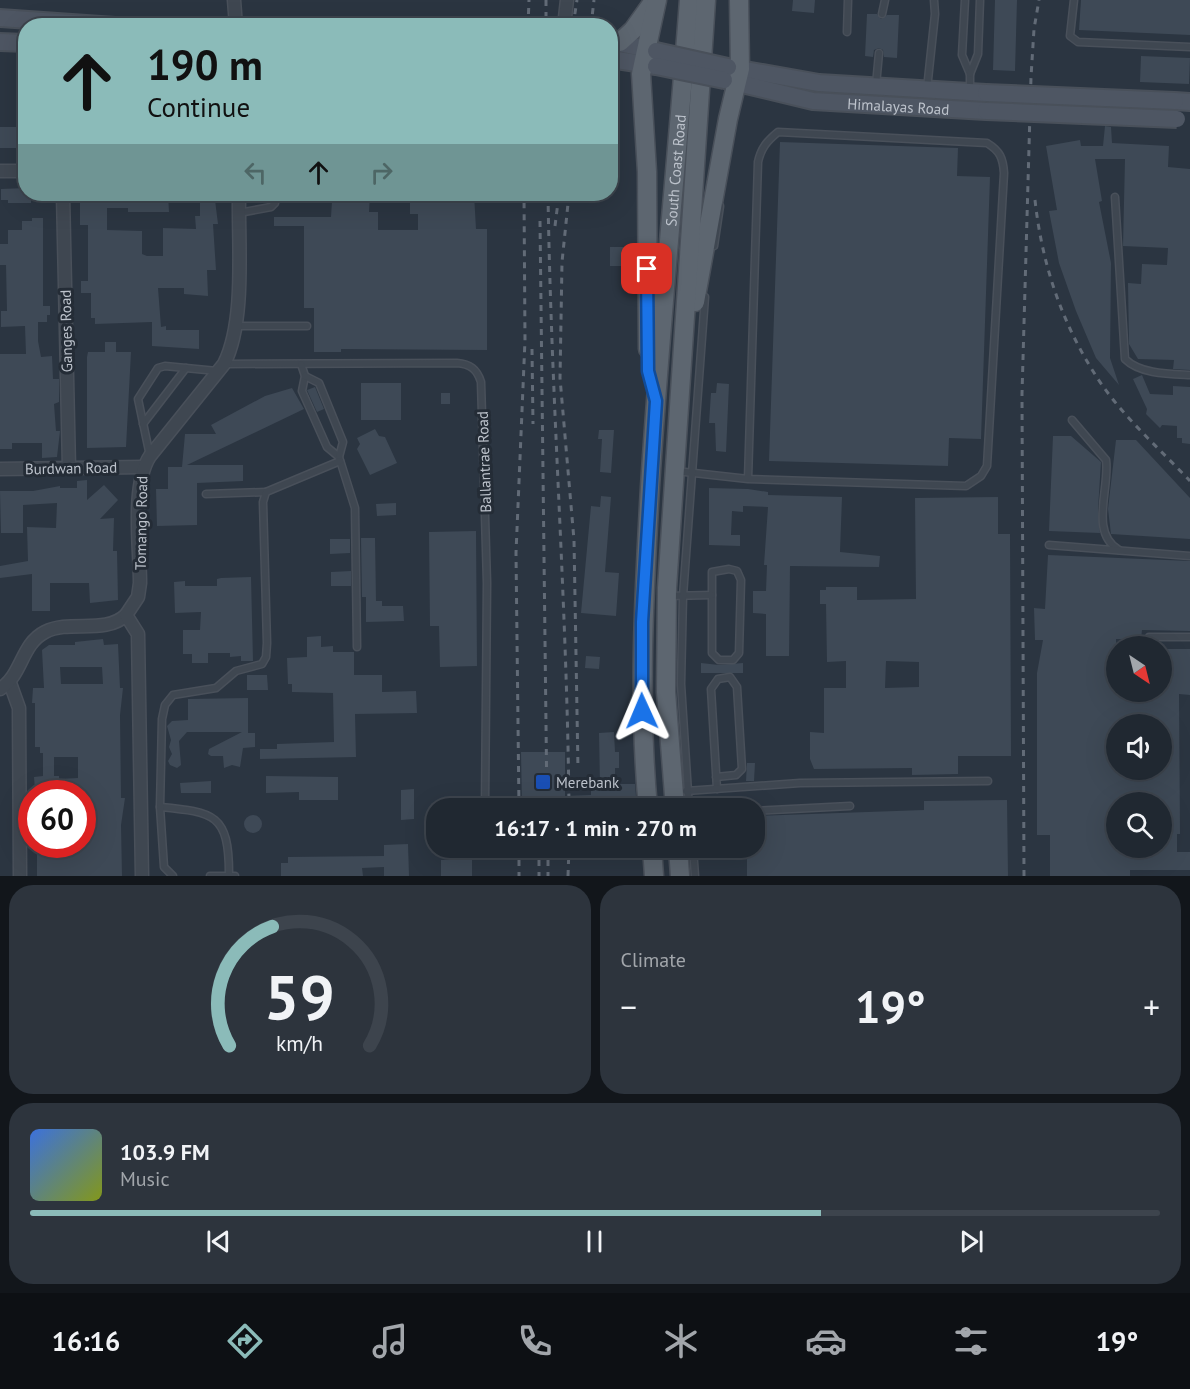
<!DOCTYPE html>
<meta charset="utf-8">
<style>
body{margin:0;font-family:"PT Sans",sans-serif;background:#2d343d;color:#f1f3f6;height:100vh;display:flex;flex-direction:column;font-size:22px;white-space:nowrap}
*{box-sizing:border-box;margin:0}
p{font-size:20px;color:#a2a6ab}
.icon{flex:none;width:33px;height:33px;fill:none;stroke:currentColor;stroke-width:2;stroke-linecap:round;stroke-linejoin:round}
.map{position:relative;height:876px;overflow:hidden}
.details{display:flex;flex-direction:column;gap:9px;padding:9px;background:#12161b;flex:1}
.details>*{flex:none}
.banner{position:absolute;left:18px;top:18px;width:600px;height:183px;border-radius:24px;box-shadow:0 6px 24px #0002,0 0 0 2px #3d444d;background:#8bbbb9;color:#111;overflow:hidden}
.needle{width:39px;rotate:145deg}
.tools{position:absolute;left:1106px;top:636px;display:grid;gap:12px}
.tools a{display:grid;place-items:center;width:66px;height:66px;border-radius:50%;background:#202831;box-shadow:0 6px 24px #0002,0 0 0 2px #3d444d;font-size:30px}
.speed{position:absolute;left:18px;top:780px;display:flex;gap:12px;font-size:30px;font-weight:700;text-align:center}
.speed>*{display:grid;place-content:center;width:78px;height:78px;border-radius:50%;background:#202831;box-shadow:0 6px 24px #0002,0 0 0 2px #3d444d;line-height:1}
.speed .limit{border:9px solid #d22;background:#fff;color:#111}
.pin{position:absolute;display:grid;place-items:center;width:51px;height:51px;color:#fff;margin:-26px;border-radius:12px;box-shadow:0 3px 9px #0006}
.me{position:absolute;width:66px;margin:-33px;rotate:359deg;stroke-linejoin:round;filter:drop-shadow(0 0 4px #0008)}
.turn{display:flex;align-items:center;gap:21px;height:126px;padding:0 30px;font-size:27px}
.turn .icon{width:78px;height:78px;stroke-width:2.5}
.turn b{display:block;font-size:42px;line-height:51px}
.lanes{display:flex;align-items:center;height:57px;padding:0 30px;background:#0003;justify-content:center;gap:30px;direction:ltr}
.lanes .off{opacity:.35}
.big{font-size:45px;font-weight:700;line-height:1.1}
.details .card{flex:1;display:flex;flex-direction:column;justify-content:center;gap:9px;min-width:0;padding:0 21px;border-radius:24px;background:#2d343d}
.details .dial{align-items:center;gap:0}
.dial svg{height:156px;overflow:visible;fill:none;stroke:#3d444d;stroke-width:7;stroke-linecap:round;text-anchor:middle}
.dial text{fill:#f1f3f6;stroke:none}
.song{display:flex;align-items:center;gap:18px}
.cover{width:72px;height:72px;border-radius:9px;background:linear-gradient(135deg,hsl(220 70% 55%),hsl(70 70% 35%))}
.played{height:6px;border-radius:3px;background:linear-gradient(90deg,#8bbbb9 70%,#3d444d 70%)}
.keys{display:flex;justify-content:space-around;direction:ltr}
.heat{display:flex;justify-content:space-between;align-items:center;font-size:33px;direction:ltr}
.details .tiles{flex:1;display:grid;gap:9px;grid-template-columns:1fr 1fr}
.card:last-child{grid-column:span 2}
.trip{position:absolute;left:426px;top:798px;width:339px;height:60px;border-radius:24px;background:#202831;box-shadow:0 6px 24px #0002,0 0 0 2px #3d444d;font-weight:700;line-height:60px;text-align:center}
.dock{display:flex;height:96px;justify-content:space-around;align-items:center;background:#0d1014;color:#a2a6ab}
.dock .icon{width:42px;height:42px}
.dock .selected{color:#8bbbb9}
.dock b{font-size:27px;color:#f1f3f6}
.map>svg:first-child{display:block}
</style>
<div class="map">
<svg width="1190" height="876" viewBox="0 0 1190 876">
<rect width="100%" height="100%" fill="#2b3541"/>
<g fill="#3e4956" fill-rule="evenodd">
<path d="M793,0H815L814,13L792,11Z"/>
<path d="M995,0H1017L1015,71L993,70Z"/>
<path d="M1081,0H1190V35L1079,30Z"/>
<path d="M867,14H877L881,19L887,15H899L897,58L884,57L883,50L879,48L874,50L873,57L865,56Z"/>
<path d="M1141,56L1190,58L1189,84L1140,82Z"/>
<path d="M1105,126L1111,127L1112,143L1169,146L1168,167L1190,169V370L1173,369L1174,360L1138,359L1129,344L1128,283L1141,284L1142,264L1167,265L1168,248L1123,246L1125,159H1095L1102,201L1099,202L1111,263L1110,358L1119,385L1096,358L1076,311L1059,263L1049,211L1057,210L1046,146L1080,140L1081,146H1103Z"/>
<rect x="0" y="127" width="26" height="21"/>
<path d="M780,142L958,148L957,176L990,177L981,439L949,438L948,466L769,461Z"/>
<path d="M26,188V194H31V203H8V200H1V189Z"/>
<path d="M91,194H168L169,212H128V208H107V230L142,231V254L147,256H163V228L196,229L195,216H200V200H215L218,224H213L216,270H207L208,296L184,294V288H158L161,327L166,326V330H199V349L152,346V322L95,324V318H91V293H81V281H88V225H80V202H91Z"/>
<path d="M340,194H370L369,212H378V230H418V214H410V194H474L476,229H487V350L341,349V352H314V308H304V226H274V217H331L332,201H340Z"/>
<path d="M32,218H43V306H50V315H47V322H38V341L41,357L52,356L53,379H59V402L54,404L56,431H60L57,457L42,458V443H12V449H0V354H26L25,326L1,327V311H7L6,265H0V244H8V230H22V221H32Z"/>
<rect x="610" y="247" width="19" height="19"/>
<path d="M105,342H116V352H131L126,447L87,448V357L88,352H105Z"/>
<path d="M1142,375L1150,394L1173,395V386L1190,387V444L1182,443V438H1177V426L1162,425L1160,428L1146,414L1147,409L1133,379Z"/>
<rect x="361" y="383" width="40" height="37"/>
<path d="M717,383L729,384L726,452L716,451L715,423H709L711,393H716Z"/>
<path d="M315,387L324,409L317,412L307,390Z"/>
<path d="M292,388L304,409L187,465H243V481L197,483V525L157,526L156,489H168V467H182L185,434H216L211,425L265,396Z"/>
<rect x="441" y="393" width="9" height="11"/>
<path d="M375,429L379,436L385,437L397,463L370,475L357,449L360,444L357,438Z"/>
<path d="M599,430H614L611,473L600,472L602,439H598Z"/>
<path d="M1053,436H1071L1101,462L1098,509L1100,533L1049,531Z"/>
<path d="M1116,440H1136L1190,498V539L1111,534L1108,509Z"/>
<path d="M87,480V500L104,485L118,500L100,519L114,518L113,551H117L118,600L90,603L89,583H50V611H32V574L0,578V566L28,561L27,527L56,528L57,503L23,505V533H1L0,491H33L60,486V488H77V481Z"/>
<path d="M709,488L748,489L768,492V495L842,497L840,552L880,556L879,567L790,566L789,656H766V614L753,613V591H766L767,565H764L768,507L743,506V512L732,511L731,535H740V546L709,545Z"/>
<path d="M601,496L611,497L605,572L619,573L616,616L581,613L591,506L600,507Z"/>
<path d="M998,497V534H1010L1011,756H958V774L912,775V768L814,769L810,759V732L824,733V688H846V661L827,662L826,604H820V590H826V587H857V600L916,599L915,498ZM886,661L919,662V687L885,688Z"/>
<path d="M396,503V515L377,516L376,504Z"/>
<path d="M476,531L477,666L440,667L439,626H430L429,532Z"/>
<path d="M361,538H375L376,601H382V606H403L404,621L366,622V597H362Z"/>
<path d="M330,539H350V553L330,554Z"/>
<path d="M1048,555L1190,561V631L1142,630L1141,639H1116V692H1161V649H1190V695L1179,694L1180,834H1177V852H1190V870H1130V876H1050V835H1037V673L1043,640H1035L1034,608L1045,609ZM1116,724H1161V770H1116ZM1116,802H1161V849L1116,848Z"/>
<path d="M351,571V586H331V572Z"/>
<path d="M251,577L253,661H241V656L230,657V653H208V663H192V654H183V630H200L201,612L175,613L174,582L185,581V586H217V579L221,578Z"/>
<path d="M321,636V647L333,646V652H354V675H382V692L416,691L417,713L355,714L356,757L260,759V749H277V744L334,742L333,693L292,692V684H288L287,658L307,657V637Z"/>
<path d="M103,639L104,645L118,644L120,688H123L120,715L121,798H125L121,825L122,876H37V844H82V794H67L66,789L35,790L34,777L43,776V753H40V747H35V703H32L33,688H44L42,650L49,645H75V642ZM60,667H102L103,684H61ZM54,757H78V778L59,779V776H54Z"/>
<path d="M586,656L600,657L599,669L585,668Z"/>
<path d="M701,663L719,665L743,663V673H701Z"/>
<path d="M247,675H267L268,690H247Z"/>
<path d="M248,698V733H255V747L243,748L240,767L232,765L224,768L223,756H211L208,754L209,749L242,732H187L179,741L181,765L177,768L170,765L168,761L172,754L169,747L171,740L167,726L172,721L188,720V699Z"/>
<path d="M614,732L615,752H619V768H615V784H635L637,808H589V805H565V808H522L521,752H565V796L591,795V785H600L599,733Z"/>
<path d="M747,763H755L754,781H746Z"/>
<path d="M266,776L338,777V800H299V792L266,793Z"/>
<path d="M211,781V793H181L180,783Z"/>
<path d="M414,789V819L401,820V790Z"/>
<path d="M1007,800L1008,876H747V848H754V816L924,810V801Z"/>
<circle cx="253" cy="824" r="9"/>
<path d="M408,844L409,876H384V867L362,868L363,876H281V863H288V857L384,856V845Z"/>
<rect x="441" y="860" width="31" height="16"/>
</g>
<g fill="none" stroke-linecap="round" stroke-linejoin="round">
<g stroke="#49505a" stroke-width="9">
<g id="lane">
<path d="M965,0L962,55L970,74V91"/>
<path d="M1074,0L1070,36L1078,42L1190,47"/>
<path d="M882,14L885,0"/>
<path d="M847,32L848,0"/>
<path d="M970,74L978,54L980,0"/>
<path d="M876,85L879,53"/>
<path d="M927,89L935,14L934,0"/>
<path d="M1115,197L1125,359C1140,374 1169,374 1190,375"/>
<path d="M239,213L271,207L275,203L276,194"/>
<path d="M714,246L720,206"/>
<path d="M237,326H307"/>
<path d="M225,364L457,363C470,364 477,369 481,382L487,583L485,808"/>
<path d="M301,364L305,376L302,391L327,447L339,457L355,508L357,647"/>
<path d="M305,376L319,383L343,442L339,457"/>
<path d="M1072,420L1106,460C1110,488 1089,533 1119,550"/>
<path d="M143,424L186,368"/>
<path d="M150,456L138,399L158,368L165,366L217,371"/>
<path d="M676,471L748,479L966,486L981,476L987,466L1004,173C1003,158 1000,151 987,143L778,132C767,141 761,148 758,162L748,479"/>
<path d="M206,494L266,492"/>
<path d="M1049,545L1190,556"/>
<path d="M729,569L737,571L741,580L739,653L733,660H719L712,653V572Z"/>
<path d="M668,596L712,595"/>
<path d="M1149,637H1190"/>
<path d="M716,777L736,775L742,769L737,687L730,677L718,679L711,689L717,789"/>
<path d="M686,791L800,783L988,781"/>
<path d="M160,807C214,812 229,814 229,874"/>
<path d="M689,808L681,684L683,596L705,297"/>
<path d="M754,811L850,806"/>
<path d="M693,848L695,876"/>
<path d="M173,876L164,867L160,807L162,719L165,705L173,695L216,688L236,671L262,664L266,657L267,643L263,502L266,492L340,461"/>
<path d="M210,876H235"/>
</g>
</g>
<g stroke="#49505a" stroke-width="15">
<g id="street">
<path d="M234,0L236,26"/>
<path d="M564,26L567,0"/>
<path d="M0,171H26"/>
<path d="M63,194L69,468"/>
<path d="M0,469L143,467"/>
<path d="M10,683L19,708L20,876"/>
<path d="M0,689C22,676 21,644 45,632C70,619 105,635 126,615"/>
<path d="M142,876L138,634L126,615L138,597L140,583C140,548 131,485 150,456L224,364C246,321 238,243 239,194"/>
</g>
</g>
<g stroke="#49505a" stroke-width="20">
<g id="secondary">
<path d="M0,18L115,26"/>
<path d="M610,41L656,51"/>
<path d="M0,42L26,43"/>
<path d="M610,59L656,66"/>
<path d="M728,67L819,83L986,93"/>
<path id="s1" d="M725,80L813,101L986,111"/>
<path d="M1175,101L1190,102"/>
</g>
</g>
<g stroke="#49505a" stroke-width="21">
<g id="primary">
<path d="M620,42L633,30L653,2"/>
<path d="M695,302L728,119L740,69L739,0"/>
<path d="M648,349L647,172L641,74L657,0"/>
<path id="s2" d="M648,808C638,701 644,595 650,487C660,325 677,163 689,0"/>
<path d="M675,808L666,692L667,588L706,0"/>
<path d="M652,848L654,876"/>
<path d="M678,848L680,876"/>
</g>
</g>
<use href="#lane" stroke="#3f4751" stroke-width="6"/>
<use href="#street" stroke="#3f4751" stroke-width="12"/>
<use href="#secondary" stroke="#4e5663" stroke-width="16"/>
<use href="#primary" stroke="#5d6670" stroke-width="18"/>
<g stroke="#626b77" stroke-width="3" stroke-dasharray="6 6" stroke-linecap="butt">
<path d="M546,0V26"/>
<path d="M528,26L529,0"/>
<path d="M573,26L577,0"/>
<path d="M591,26L594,0"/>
<path d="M548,194C551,399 567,603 569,808"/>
<path d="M569,194L562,262L560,378L574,540L578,769"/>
<path d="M1035,200C1042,265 1062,324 1098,379C1123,417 1159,448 1190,481"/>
<path d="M540,221L547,808"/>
<path d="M555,226L559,194"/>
<path d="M532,349L533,424"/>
<path d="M519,808L516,553L525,340L524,194"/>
<path d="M519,848V876"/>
<path d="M539,848V876"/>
<path d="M548,848V876"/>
<path d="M568,876L569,848"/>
<path d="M1024,876L1022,394L1031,77L1034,29L1039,0"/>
</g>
<g stroke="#49505a" stroke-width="20" stroke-linecap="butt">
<g id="secondary-bridge">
<path d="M656,51L728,67"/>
<path d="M656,66L724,80"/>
<path d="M986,93L1175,101"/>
<path d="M986,111L1177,119"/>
</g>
</g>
<use href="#secondary-bridge" stroke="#4e5663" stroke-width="16"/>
</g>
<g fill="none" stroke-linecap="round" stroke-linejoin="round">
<g stroke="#114b97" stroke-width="15">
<path id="route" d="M642,711V622L656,401L648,371L647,269"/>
</g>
<use href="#route" stroke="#1a73e8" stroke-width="10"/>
</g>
<rect fill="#1a4fb4" stroke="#242c36" stroke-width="2" x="535" y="774" width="16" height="16" rx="3"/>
<g text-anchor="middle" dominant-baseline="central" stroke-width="6" stroke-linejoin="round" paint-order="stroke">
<g font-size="15" fill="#bcc2cb" stroke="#242c36">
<text stroke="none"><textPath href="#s1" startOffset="176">Himalayas Road</textPath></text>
<text stroke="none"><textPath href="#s2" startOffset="639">South Coast Road</textPath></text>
<text transform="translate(66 331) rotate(-91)">Ganges Road</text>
<text transform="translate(484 462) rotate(-92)">Ballantrae Road</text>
<text transform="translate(71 468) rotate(-1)">Burdwan Road</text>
<text transform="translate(141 523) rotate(-89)">Tomango Road</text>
</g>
<g font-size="15" fill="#bcc2cb" stroke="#242c36" text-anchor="start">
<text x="556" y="782">Merebank</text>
</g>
</g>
</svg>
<div class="tools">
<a><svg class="needle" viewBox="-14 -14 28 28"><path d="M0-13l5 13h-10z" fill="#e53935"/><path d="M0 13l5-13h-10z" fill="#a2a6ab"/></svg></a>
<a><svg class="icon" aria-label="sound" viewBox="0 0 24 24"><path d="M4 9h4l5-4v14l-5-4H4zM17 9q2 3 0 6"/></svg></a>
<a><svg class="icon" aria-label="search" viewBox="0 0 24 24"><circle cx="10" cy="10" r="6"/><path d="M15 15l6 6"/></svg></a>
</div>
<div class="speed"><div class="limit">60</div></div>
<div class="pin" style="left:647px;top:269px;background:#d93025"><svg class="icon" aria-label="arrive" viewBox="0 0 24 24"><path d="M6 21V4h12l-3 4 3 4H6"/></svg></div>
<svg class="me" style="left:642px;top:711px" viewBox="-20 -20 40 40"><path d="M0-17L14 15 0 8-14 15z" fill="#1a73e8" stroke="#fff" stroke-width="4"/></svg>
<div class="trip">16:17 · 1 min · 270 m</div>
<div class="banner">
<div class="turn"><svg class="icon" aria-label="ahead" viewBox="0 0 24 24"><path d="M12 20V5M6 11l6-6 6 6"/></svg><div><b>190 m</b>Continue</div></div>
<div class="lanes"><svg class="icon off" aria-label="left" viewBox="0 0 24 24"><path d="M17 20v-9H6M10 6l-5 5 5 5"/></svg><svg class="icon" aria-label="ahead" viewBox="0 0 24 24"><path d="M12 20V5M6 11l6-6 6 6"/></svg><svg class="icon off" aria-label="right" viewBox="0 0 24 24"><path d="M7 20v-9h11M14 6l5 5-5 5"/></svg></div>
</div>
</div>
<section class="details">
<div class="tiles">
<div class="card dial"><svg viewBox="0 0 100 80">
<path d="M14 69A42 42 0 1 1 86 69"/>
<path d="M14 69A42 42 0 0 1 36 8" stroke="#8bbbb9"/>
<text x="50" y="56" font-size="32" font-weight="700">59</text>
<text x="50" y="72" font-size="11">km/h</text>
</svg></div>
<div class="card"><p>Climate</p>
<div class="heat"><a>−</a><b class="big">19°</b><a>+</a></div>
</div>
<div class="card">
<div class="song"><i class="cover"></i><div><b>103.9 FM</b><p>Music</p></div></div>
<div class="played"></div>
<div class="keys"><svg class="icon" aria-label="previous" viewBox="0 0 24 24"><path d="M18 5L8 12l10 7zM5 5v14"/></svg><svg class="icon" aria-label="pause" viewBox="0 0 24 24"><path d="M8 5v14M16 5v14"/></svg><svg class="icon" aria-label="next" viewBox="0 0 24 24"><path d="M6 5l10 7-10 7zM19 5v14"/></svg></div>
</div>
</div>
</section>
<nav class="dock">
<b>16:16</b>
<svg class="icon selected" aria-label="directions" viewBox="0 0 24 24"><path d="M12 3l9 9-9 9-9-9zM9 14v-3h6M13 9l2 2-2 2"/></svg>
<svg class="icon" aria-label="music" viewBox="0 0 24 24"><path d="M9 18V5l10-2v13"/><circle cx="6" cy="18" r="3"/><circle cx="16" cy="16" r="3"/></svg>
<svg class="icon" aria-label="phone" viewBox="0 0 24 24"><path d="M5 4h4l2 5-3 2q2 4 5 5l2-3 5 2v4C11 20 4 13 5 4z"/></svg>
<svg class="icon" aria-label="climate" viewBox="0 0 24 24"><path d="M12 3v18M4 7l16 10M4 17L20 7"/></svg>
<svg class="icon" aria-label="car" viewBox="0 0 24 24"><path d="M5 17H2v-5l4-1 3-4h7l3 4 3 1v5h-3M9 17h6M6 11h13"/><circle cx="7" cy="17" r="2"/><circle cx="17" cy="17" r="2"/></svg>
<svg class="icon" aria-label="filters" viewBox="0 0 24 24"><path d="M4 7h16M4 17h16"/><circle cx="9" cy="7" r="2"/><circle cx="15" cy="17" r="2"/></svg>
<b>19°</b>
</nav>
